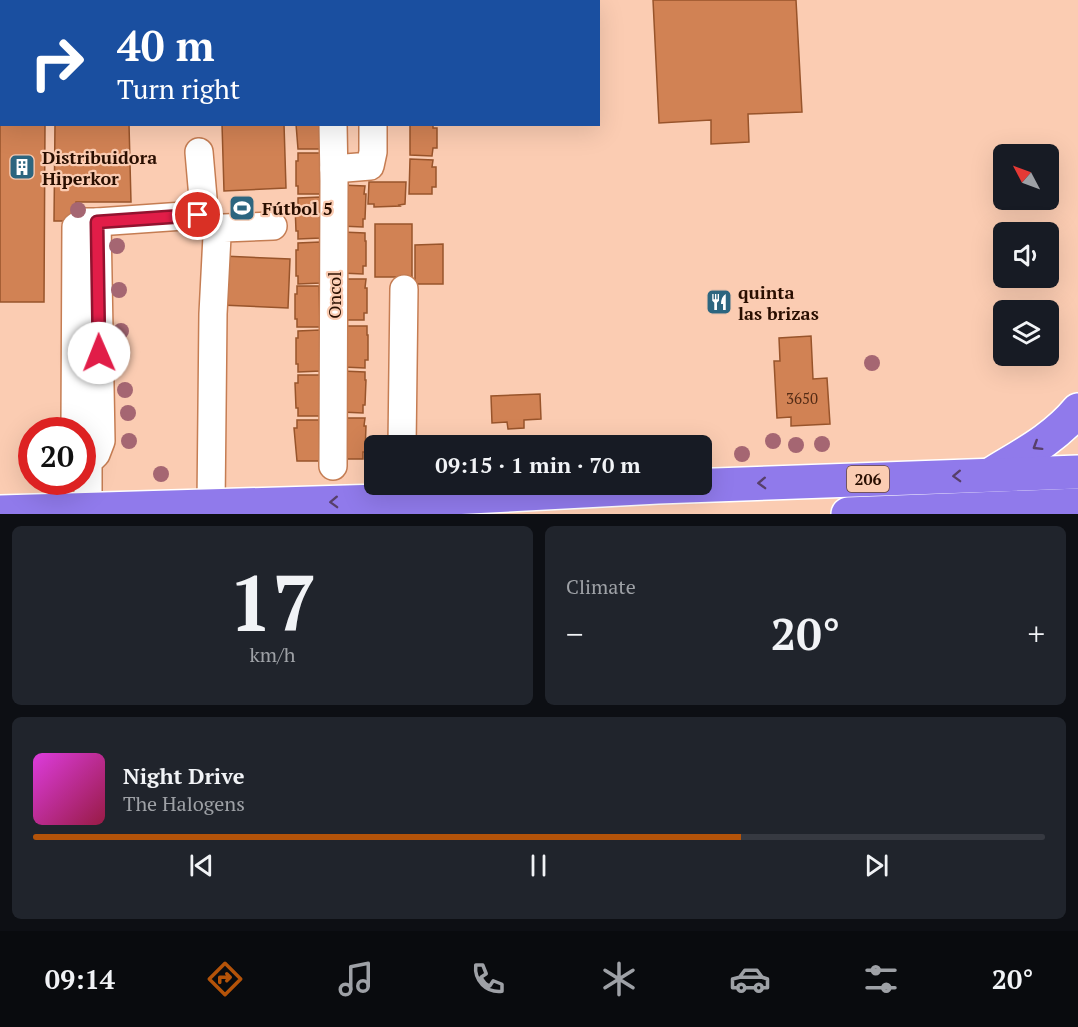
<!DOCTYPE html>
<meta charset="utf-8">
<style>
body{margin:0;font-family:"PT Serif",serif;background:#20242c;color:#f1f3f6;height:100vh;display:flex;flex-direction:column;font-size:22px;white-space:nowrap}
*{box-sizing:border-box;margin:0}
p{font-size:20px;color:#9ea1a6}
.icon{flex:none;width:33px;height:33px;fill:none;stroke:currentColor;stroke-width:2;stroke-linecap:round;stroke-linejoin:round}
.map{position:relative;height:514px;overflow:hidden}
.drawer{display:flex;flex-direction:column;gap:12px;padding:12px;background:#0d0f14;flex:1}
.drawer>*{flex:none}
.banner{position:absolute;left:0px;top:0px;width:600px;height:126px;box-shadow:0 6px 24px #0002;background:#1a4fa0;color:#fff;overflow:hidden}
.needle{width:39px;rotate:311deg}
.fabs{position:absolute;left:993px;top:144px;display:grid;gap:12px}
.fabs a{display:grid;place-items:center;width:66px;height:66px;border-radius:9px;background:#171b24;box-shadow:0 6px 24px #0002;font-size:30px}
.speed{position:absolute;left:18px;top:417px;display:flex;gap:12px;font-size:30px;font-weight:700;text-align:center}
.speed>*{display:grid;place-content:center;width:78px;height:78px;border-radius:50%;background:#171b24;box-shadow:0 6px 24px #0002;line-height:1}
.speed .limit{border:9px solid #d22;background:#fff;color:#111}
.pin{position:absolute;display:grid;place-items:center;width:51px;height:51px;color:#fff;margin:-26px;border:3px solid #fff;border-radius:50%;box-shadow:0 2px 6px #0007}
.me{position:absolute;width:66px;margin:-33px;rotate:359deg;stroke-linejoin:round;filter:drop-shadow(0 0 4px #0008)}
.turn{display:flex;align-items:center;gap:21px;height:126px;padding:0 18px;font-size:27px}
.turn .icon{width:78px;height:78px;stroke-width:2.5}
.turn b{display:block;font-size:42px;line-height:51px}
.big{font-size:45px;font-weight:600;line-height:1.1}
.drawer .card{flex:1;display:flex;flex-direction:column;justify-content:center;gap:9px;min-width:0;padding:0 21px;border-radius:9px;background:#20242c}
.drawer .dial{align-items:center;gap:0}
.dial b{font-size:78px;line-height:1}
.song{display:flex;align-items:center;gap:18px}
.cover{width:72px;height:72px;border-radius:9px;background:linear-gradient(135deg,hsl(300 70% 55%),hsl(340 70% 35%))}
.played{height:6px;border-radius:3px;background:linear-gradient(90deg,#b45309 70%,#363941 70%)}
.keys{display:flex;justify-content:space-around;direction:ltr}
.heat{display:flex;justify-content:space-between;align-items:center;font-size:33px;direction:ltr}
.drawer .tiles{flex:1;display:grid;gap:12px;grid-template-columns:1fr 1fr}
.card:last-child{grid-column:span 2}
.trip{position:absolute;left:364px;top:435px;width:348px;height:60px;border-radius:9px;background:#171b24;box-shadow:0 6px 24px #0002;font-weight:600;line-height:60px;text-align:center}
.menu{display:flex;height:96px;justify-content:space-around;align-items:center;background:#090b0e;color:#9ea1a6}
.menu .icon{width:42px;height:42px}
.menu .selected{color:#b45309}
.menu b{font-size:27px;color:#f1f3f6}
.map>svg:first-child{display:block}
</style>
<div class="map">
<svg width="1078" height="514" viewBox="0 0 1078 514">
<rect width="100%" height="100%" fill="#fbccb2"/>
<g fill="#d18254" stroke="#98542b" stroke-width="1.5">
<path d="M653,0H796L802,112L748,114L749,142L711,144V120L659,123Z"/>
<path d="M0,63H2V124H45L44,302H0Z"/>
<path d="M55,124H129L131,202H76L75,221H54Z"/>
<path d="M222,124H284L286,188L224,191Z"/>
<path d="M296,124H321V149H298Z"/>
<path d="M410,124H433V128H437V148H433L432,156L410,155Z"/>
<path d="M298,153H320L321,194H298V186H296V161H298Z"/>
<path d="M410,159L433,160L432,167H436V187H432V194H409Z"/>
<path d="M369,182H406L405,204L399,205L400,206L374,207V204H368Z"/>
<path d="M341,185L365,186L364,194H366L365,219H363V227L340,226Z"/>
<path d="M320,197L321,238L298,239V231H296L295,205H298V198Z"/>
<rect x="375" y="224" width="37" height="53"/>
<path d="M342,232L365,233V241H366V266H363V274L341,273Z"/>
<path d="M320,242L321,283L298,284V276H296V250H298V243Z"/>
<path d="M443,244V284H415V245Z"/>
<path d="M223,256L290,259L288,308L221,305Z"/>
<path d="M342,279H366L365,288H367V313H364V320H341Z"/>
<path d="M297,286H319L320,327H297V319H295V294H297Z"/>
<path d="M344,326H367V335H368V360H365V368L343,367Z"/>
<path d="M320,330L321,371L298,372V364H296V338H298V331Z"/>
<path d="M811,336L813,379L827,378L830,424L791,426V417L777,418L774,361H780L779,338Z"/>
<path d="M342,371L365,372V380H366L365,405H363V413L341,412Z"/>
<path d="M298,375H320L321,416H298V408H296L295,383H298Z"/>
<path d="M540,394L541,419L524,420V428L508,429L507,422L492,423L491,396Z"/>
<path d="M342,418H365L364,426H366L365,452H363V459H341Z"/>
<path d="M297,420H319L320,461H297L294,428H297Z"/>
</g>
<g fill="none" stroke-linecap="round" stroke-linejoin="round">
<g stroke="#c57d53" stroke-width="30">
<g id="minor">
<path d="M328,2V0"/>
<path d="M374,2V0"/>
<path d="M333,124L334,181L333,466"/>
<path d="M334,169L370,166L373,152V124"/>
<path d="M97,222L198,215L203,198L199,152"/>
<path d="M75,430L76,227L83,222H97L101,441L96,454L88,462V509"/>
<path d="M402,446L404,289"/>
<path d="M211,505L213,314L217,236L220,231L224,228L273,226"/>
</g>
</g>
<g stroke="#fff" stroke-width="36">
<g id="highway">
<path d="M993,473C1024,454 1055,438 1078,410"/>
<path d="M0,512L414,500L658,487L1078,472"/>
<path d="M848,514L1078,505"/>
</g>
</g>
<use href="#minor" stroke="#fff" stroke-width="27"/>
<use href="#highway" stroke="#907aeb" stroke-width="33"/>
</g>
<g fill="#a56672">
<circle cx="78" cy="210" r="8"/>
<circle cx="117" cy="246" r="8"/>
<circle cx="119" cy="290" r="8"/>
<circle cx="121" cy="331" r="8"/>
<circle cx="872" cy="363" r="8"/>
<circle cx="125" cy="390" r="8"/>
<circle cx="128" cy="413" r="8"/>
<circle cx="129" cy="441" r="8"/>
<circle cx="773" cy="441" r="8"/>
<circle cx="822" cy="444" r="8"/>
<circle cx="796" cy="445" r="8"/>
<circle cx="742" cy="454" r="8"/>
<circle cx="161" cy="474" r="8"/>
</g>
<defs><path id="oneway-chevron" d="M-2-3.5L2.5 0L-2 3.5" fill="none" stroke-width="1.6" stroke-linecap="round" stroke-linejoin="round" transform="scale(1.5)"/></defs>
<g stroke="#573f6a">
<use href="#oneway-chevron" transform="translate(1037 446) rotate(148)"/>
<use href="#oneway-chevron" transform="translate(957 476) rotate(178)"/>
<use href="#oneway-chevron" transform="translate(762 483) rotate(178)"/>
<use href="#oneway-chevron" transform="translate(334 502) rotate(178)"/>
</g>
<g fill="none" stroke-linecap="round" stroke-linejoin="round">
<g stroke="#92132f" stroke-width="15">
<path id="route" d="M99,353L97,222L198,215"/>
</g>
<use href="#route" stroke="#e11d48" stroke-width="10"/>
</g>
<defs>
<g id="building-square" transform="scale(1.35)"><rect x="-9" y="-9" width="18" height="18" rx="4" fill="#2c657f" stroke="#fbccb2"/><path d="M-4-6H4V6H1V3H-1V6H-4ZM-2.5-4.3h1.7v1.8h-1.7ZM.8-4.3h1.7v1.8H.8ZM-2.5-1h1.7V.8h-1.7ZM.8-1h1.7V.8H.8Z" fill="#fff"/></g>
<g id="stadium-square" transform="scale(1.35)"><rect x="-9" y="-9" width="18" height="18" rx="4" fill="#2c657f" stroke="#fbccb2"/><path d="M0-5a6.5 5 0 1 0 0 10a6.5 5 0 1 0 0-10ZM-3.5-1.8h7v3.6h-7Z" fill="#fff"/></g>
<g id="restaurant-square" transform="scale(1.35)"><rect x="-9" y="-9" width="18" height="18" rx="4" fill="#2c657f" stroke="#fbccb2"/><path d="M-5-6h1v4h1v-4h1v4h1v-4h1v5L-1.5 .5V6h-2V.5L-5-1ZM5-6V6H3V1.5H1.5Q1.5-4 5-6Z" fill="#fff"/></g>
</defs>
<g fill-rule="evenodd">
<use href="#building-square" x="22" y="167"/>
<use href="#stadium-square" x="242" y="208"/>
<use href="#restaurant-square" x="719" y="302"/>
</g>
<g text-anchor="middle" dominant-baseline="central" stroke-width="4.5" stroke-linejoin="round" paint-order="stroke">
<g font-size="15" fill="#532b15">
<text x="802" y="398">3650</text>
</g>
<rect fill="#fbccb2" stroke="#684735" stroke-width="1.5" x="847" y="466" width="42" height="26" rx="4.5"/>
<g font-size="16" font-weight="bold" fill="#290e00">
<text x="868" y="479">206</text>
</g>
<g font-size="18" font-weight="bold" fill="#290e00" stroke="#fbccb2" text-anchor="start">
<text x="42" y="157">Distribuidora<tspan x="42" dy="21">Hiperkor</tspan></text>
<text x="262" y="208">Fútbol 5</text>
<text x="738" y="292">quinta<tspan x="738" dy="21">las brizas</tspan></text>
</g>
<g font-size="18" fill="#290e00" stroke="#fbccb2">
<text transform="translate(334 295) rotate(-90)">Oncol</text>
</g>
</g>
</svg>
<div class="fabs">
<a><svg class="needle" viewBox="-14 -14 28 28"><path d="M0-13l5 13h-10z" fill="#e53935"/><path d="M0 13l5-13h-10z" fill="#9ea1a6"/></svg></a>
<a><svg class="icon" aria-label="sound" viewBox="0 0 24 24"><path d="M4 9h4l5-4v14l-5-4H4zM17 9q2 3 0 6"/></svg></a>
<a><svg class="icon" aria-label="layers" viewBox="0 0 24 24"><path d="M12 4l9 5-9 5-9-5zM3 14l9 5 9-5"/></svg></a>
</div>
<div class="speed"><div class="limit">20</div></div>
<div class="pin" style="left:198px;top:215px;background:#d93025"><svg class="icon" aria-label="arrive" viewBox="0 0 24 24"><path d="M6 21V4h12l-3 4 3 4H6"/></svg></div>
<svg class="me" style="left:99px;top:353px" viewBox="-20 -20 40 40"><circle r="19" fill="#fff"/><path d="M0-13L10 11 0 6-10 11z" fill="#e11d48"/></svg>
<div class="trip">09:15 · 1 min · 70 m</div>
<div class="banner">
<div class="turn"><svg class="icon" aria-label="right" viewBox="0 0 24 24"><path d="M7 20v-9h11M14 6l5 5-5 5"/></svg><div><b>40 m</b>Turn right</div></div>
</div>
</div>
<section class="drawer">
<div class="tiles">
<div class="card dial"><b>17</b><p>km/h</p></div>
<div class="card"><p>Climate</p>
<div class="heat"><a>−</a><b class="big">20°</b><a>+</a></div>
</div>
<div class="card">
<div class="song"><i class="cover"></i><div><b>Night Drive</b><p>The Halogens</p></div></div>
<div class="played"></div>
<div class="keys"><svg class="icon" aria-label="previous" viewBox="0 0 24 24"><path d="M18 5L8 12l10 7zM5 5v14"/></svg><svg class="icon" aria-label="pause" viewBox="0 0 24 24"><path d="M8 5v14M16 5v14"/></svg><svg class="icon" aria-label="next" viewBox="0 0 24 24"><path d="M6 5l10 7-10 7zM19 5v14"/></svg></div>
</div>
</div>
</section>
<nav class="menu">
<b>09:14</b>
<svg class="icon selected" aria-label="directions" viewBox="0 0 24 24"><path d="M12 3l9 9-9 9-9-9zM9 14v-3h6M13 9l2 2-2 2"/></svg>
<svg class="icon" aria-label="music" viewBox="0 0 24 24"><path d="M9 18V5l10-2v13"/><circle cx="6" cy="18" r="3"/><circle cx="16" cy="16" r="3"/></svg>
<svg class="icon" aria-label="phone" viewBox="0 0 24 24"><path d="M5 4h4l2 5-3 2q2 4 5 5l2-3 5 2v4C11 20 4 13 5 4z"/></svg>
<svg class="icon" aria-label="climate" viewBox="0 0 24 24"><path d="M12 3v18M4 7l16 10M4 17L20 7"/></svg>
<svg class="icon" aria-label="car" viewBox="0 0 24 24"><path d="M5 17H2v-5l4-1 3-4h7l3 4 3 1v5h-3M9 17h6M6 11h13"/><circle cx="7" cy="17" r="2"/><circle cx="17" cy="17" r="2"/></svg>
<svg class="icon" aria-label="filters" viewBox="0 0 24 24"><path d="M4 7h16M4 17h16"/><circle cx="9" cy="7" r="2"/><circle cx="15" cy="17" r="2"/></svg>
<b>20°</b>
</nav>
